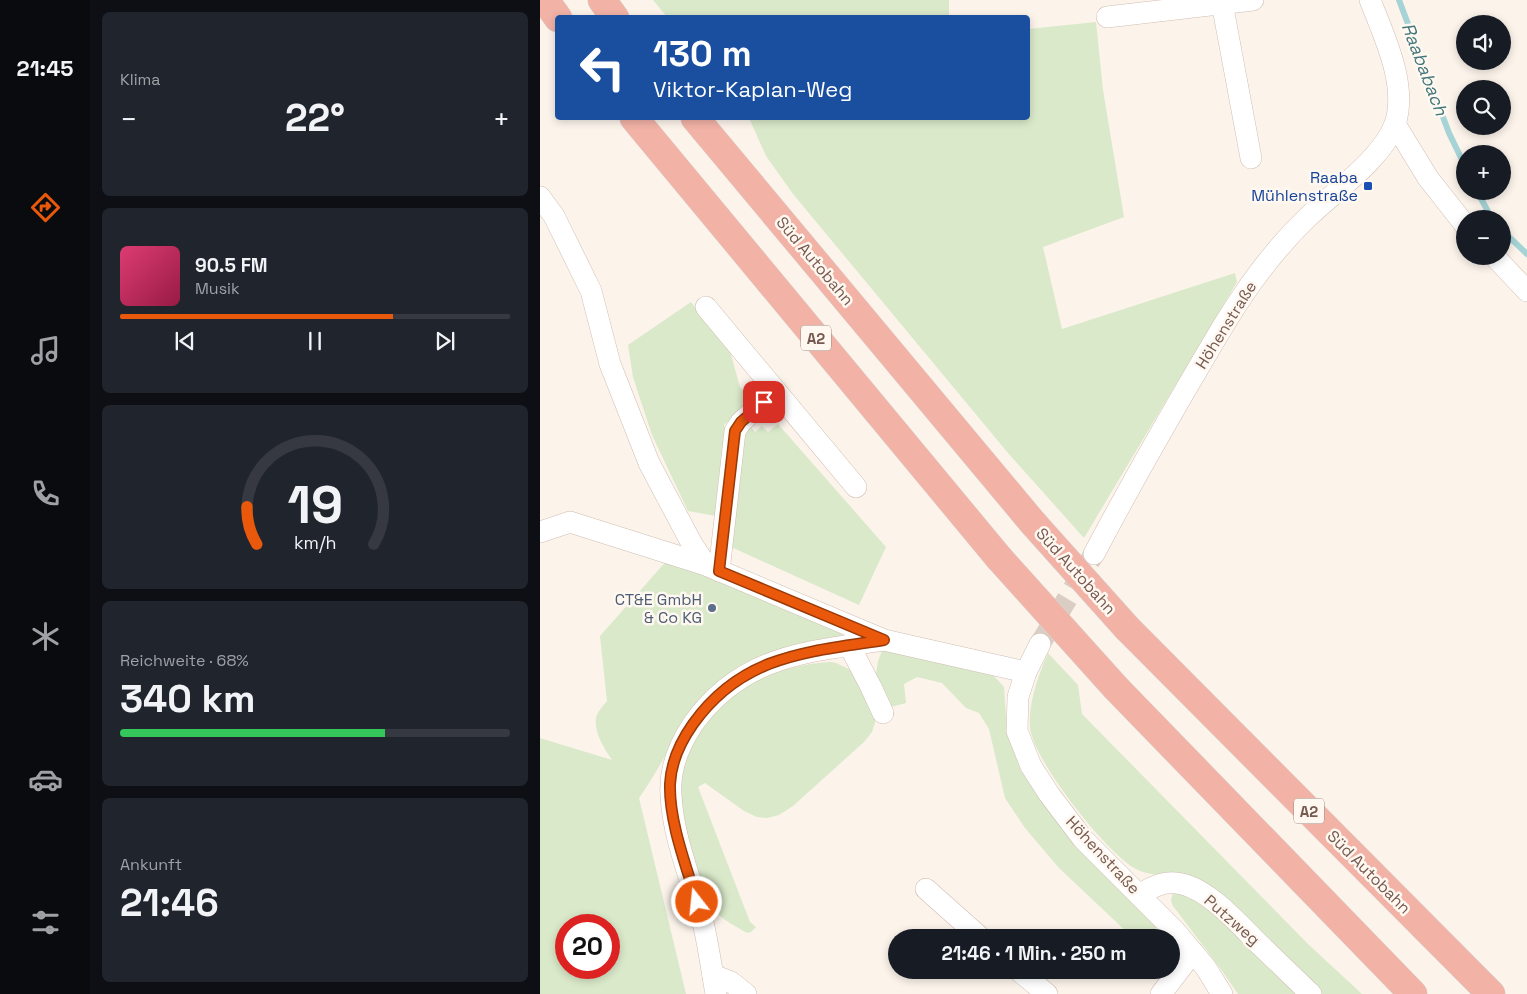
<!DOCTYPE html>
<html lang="de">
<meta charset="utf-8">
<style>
body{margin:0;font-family:"Space Grotesk",sans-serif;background:#20242c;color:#f1f3f6;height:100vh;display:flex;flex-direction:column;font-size:19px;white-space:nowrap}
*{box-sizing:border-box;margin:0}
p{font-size:16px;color:#9ea1a6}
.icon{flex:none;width:28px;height:28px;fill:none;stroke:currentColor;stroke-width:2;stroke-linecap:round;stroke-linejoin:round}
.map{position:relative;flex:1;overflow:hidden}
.sheet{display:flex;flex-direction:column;gap:12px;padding:12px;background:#0d0f14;width:450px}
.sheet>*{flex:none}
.top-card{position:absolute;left:15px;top:15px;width:475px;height:105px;border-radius:5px;box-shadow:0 2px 8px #0003;background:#1a4fa0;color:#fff;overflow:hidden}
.buttons{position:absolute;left:916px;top:15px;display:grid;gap:10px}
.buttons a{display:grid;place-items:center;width:55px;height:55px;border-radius:50%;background:#171b24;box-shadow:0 2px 8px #0003;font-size:25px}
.speed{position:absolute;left:15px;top:914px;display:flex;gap:10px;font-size:25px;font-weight:700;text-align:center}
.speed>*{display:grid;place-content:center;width:65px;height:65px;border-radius:50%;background:#171b24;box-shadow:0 2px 8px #0003;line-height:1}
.speed .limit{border:8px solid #d22;background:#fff;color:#111}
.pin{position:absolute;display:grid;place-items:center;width:42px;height:42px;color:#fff;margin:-21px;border-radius:10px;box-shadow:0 2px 8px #0006}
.me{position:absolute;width:55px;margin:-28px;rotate:344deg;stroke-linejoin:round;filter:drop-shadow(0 0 4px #0008)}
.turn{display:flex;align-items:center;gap:18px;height:105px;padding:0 15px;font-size:22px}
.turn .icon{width:65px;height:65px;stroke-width:2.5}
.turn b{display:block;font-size:35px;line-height:42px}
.big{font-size:38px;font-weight:700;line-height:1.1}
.sheet .widget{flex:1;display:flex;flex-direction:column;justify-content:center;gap:8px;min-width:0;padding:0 18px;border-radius:8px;background:#20242c}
.sheet .dial{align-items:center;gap:0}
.dial svg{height:130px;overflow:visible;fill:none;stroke:#363941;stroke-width:7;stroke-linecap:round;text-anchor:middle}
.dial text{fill:#f1f3f6;stroke:none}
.song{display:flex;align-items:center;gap:15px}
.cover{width:60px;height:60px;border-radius:8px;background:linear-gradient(135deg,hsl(340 70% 55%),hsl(340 70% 35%))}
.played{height:5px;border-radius:2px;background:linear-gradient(90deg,#ea580c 70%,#363941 70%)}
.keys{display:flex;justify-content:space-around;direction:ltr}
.heat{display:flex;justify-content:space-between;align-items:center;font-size:28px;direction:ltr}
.charge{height:8px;border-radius:4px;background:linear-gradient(90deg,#34c759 68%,#363941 0)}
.trip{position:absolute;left:348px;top:929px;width:292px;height:50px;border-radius:25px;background:#171b24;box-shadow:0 2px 8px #0003;font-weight:700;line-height:50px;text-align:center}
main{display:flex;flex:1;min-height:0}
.dock{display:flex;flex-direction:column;width:90px;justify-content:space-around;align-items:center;background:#090b0e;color:#9ea1a6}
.dock .icon{width:35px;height:35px}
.dock .on{color:#ea580c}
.dock b{font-size:22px;color:#f1f3f6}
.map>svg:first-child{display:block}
</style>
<main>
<nav class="dock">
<b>21:45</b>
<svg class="icon on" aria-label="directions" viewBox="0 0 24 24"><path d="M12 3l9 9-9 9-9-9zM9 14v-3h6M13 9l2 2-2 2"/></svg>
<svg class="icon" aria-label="music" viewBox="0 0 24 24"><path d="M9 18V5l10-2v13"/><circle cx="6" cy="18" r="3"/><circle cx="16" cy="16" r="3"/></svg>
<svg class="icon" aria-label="phone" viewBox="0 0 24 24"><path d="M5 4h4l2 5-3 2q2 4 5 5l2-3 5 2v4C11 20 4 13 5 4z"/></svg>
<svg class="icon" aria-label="climate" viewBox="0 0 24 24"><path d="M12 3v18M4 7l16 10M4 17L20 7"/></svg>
<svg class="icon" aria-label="car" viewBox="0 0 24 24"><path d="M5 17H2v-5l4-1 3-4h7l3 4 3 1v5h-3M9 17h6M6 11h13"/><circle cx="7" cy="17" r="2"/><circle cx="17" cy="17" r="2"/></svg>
<svg class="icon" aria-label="filters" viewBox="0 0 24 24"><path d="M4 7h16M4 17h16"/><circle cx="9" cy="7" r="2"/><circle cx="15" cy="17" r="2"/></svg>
</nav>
<section class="sheet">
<div class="widget"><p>Klima</p>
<div class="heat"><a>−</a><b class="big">22°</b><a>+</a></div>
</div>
<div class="widget">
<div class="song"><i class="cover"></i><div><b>90.5 FM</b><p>Musik</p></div></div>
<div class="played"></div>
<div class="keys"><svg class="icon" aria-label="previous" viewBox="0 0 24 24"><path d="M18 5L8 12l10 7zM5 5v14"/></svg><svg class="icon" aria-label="pause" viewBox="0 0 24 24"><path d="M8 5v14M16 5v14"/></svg><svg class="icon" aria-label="next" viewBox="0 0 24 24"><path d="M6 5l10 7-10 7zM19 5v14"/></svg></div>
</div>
<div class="widget dial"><svg viewBox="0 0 100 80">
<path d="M14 69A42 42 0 1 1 86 69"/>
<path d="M14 69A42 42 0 0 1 8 46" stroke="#ea580c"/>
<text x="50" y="56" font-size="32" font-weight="700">19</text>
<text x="50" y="72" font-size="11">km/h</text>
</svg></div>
<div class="widget"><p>Reichweite · 68%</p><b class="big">340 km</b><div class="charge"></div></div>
<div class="widget"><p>Ankunft</p><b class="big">21:46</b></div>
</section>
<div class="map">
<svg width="987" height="994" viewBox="0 0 987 994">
<rect width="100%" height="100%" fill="#fcf4eb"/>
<g fill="#d9e9c9" fill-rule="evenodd">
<path d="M113,0H409V17H127Z"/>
<path d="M556,22L563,90L584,217L503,247L522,329L695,273L697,282L544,538L468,453L253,194L226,156L209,118H488V29Z"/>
<path d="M151,302L189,348L200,387L212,400L184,425L188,437L176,516L148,511L112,435L93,377L88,345Z"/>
<path d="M238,424L346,547L319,605L189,546L201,436L211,427L215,432L222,426L228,432Z"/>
<path d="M129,558L301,631L302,634L300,637L188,675C156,698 143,725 124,758C116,772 108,785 99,798L146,994H0V738L72,760C64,748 54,733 56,718C57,712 64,705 67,701L60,636ZM26,925H69V968H26Z"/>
<path d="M352,649L454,676L464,687L467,733L481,771L535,846L616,927L615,937L591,936L519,868L485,828L465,798L449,729L439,713L426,708L402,683L377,677L364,684L366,703L351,707L336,674L338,661L342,651Z"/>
<path d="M508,653L538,685L542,714L768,944L822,994H779L633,876C621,875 607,875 596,869C567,854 492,759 490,727C488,703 499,674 508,653Z"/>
<path d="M290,662L296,663L311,670L336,719L332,732L324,742L253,806L239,815L227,818L217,817L204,811L165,783L158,787L210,922L216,927L211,932L207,933C192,924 175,916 166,901C157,867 143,832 141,797C139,761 158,729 182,705C188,700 193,694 199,690C227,673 257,664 290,662Z"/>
<path d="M633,892L654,895L763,994H698L680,968L633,906L631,901Z"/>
</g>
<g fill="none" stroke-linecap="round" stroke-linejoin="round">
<g stroke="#a6d3d6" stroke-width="6">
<path d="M859,0L909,133L925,166"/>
<path d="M937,191L952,219"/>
<path d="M962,230L987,254"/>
</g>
<path stroke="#dacdc4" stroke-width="21" stroke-dasharray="21 11" stroke-linecap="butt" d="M500,644L554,554"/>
<g stroke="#d0bdb3" stroke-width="22">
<g id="minor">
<path d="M682,3L711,158"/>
<path d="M567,17L713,0"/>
<path d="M855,124L888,178L925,225"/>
<path d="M0,197L14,216L51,291L70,364L109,463L152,544L166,565"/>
<path d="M954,256L987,291"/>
<path d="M166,307L316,487"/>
<path d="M0,532L30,522L166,565L344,640L486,672"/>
<path d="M554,554C583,499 614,444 646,389C669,350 691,310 718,274C733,254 750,234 768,217C795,191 842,159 855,124C868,85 844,36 830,0"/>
<path d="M179,571L195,431L201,422L236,391"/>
<path d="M500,644L486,672L478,697L477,731L491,766L509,794L543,839L635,931L666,968L682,994"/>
<path d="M309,645L331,687L343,713"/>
<path d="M386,889L441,938"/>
<path d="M599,895C613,886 626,880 642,884C669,890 699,924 718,943C736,960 753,977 771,994"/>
<path d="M478,970L507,994"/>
<path d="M173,975L191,982L206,994"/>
<path d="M176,994C172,972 169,949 164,927C153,883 133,840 131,795C129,769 139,745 153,724C202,655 267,652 344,640"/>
<path d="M621,994L653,952"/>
</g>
</g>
<g stroke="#d9d1ce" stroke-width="29">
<g id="highway">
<path d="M5,0L18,18"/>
<path d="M62,0L75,18"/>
<path d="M94,118L459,558"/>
<path d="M155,118L493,523"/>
<path d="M587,628L951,994"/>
<path d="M576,688L873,994"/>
</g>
</g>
<use href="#minor" stroke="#fff" stroke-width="21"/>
<use href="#highway" stroke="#f2b2a6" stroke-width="28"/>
<g stroke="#d9d1ce" stroke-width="29" stroke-linecap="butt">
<g id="highway-bridge">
<path d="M493,523L587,628"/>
<path d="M459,558L576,688"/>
</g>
</g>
<use href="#highway-bridge" stroke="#f2b2a6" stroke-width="28"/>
</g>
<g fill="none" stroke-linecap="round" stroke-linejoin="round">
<g stroke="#983908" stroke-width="12">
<path id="route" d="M157,902C146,865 129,822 130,784C131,763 141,741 153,724C202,655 267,652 344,640L179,571L195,431L201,422L224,402"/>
</g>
<use href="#route" stroke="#ea580c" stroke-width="9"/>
</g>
<rect fill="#1a4fb4" stroke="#fef8f1" stroke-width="2" x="823" y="181" width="10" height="10" rx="2.5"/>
<circle fill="#5c6f8a" stroke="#fef8f1" stroke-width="2" cx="172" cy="608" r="5"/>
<g text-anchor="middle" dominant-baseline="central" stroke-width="5" stroke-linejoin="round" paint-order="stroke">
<g fill="#fef8f1" stroke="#9f8980" stroke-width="1">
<rect x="261" y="325.5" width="30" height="25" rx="4"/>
<rect x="754" y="798.5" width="30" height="25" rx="4"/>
</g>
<g font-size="15" font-weight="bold" fill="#76594f">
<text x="276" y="338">A2</text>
<text x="769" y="811">A2</text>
</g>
<g font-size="16" fill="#164399" stroke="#fef8f1" text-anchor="end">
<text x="818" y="177">Raaba<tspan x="818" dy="18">Mühlenstraße</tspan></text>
</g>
<g font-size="16" fill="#76594f" stroke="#fef8f1">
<text transform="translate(275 261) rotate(50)">Süd Autobahn</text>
<text transform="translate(686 325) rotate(-58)">Höhenstraße</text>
<text transform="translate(536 571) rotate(48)">Süd Autobahn</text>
<text transform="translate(563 855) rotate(47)">Höhenstraße</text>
<text transform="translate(829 872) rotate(45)">Süd Autobahn</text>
<text transform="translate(692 920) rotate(41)">Putzweg</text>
</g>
<g font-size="16" fill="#4e5e75" stroke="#fef8f1" text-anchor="end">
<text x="162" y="599">CT&amp;E GmbH<tspan x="162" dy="18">&amp; Co KG</tspan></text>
</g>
<g font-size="18" font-style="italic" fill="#42767a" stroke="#fef8f1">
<text transform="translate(885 69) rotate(69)">Raababach</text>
</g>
</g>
</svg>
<div class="buttons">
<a><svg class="icon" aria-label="sound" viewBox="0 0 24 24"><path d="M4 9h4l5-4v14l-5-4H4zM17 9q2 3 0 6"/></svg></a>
<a><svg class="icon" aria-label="search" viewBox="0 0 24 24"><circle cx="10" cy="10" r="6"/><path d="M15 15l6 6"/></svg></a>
<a>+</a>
<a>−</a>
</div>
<div class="speed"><div class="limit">20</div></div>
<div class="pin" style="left:224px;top:402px;background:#d93025"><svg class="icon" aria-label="arrive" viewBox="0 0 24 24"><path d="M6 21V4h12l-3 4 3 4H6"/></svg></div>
<svg class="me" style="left:157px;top:902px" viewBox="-20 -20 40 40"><circle r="17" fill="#ea580c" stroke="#fff" stroke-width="3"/><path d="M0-11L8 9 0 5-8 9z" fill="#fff"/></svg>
<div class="trip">21:46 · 1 Min. · 250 m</div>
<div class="top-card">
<div class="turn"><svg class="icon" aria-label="left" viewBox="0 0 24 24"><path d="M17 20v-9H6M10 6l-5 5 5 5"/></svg><div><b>130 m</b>Viktor-Kaplan-Weg</div></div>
</div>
</div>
</main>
